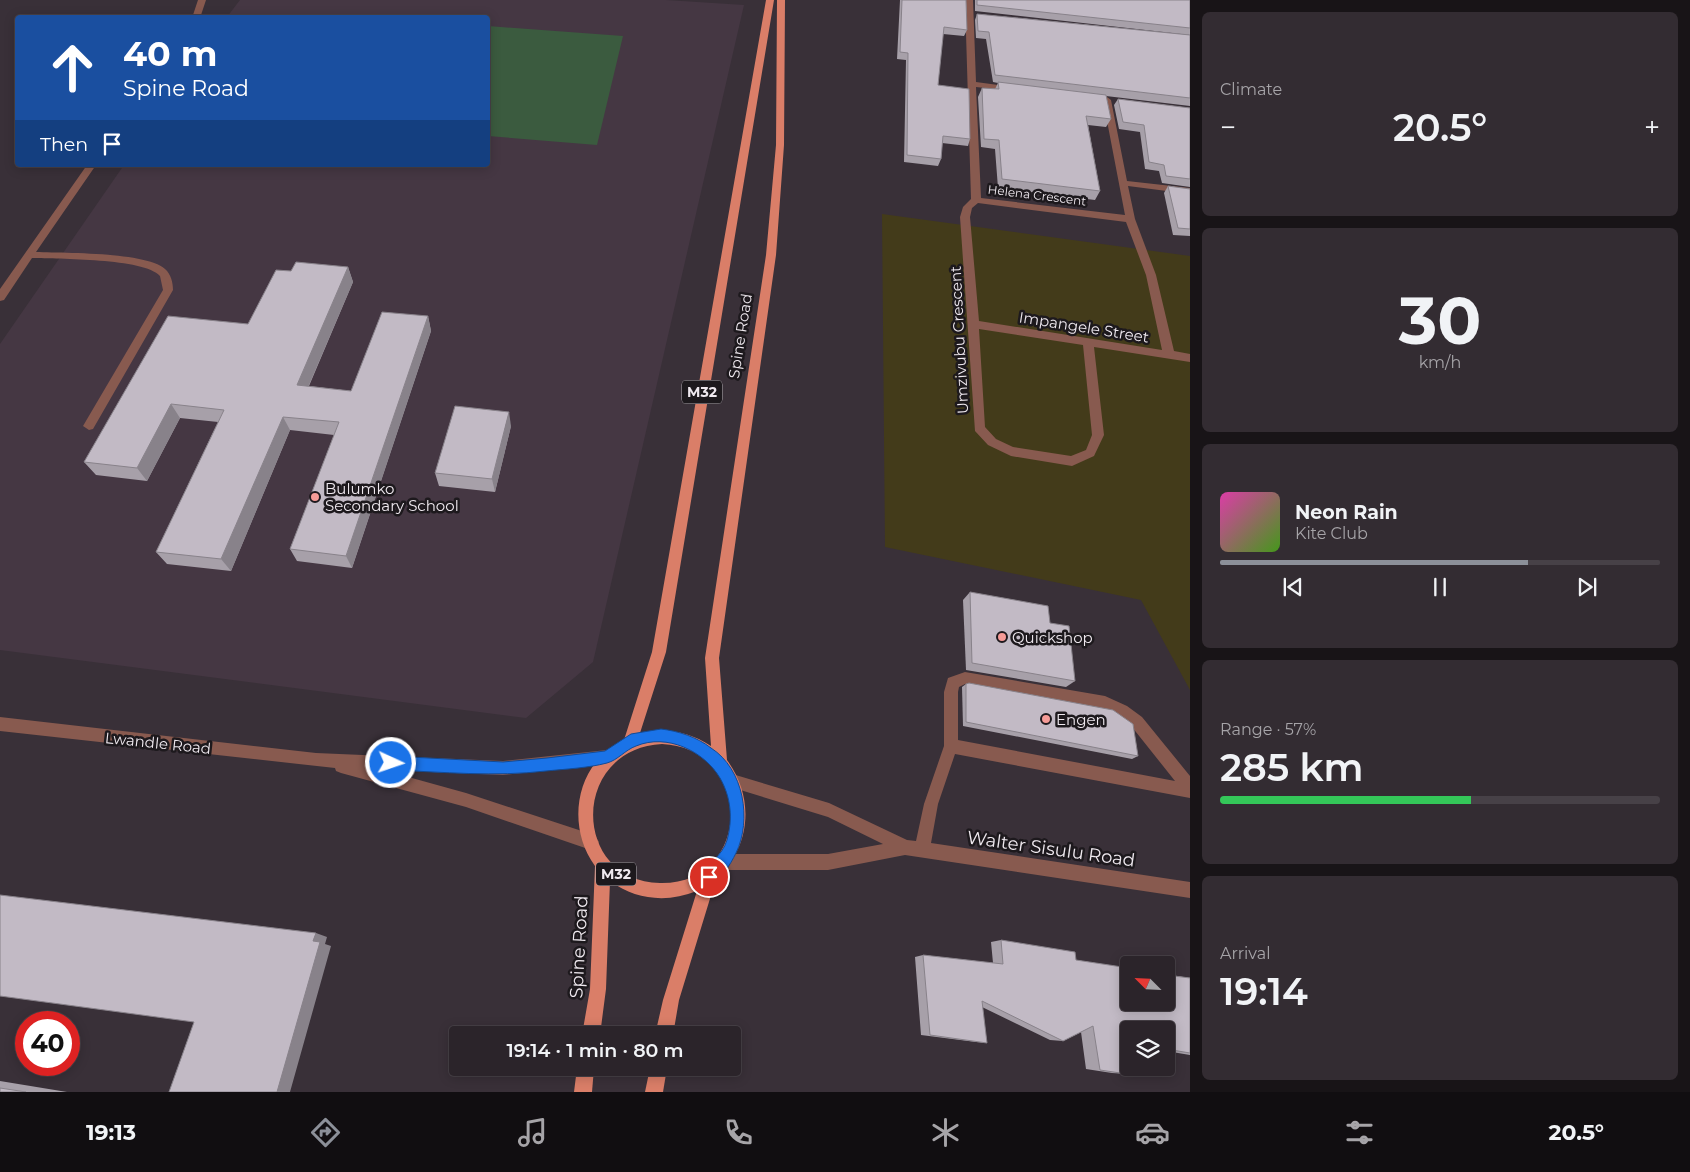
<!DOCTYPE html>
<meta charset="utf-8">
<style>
body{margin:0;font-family:Montserrat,sans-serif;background:#332c32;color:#f1f3f6;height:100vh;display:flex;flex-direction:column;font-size:19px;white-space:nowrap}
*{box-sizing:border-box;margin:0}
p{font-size:16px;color:#a6a4a8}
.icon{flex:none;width:28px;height:28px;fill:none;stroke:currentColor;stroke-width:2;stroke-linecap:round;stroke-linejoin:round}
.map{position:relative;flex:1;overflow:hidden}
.side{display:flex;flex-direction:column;gap:12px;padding:12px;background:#181417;width:500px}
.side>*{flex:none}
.guide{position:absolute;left:15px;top:15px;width:475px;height:152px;border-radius:5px;box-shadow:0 2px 12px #0003,0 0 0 1px #474147;background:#1a4fa0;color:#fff;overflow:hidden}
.needle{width:32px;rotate:294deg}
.fabs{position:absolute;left:1120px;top:956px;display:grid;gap:10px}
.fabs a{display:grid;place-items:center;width:55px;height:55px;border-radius:5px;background:#2b242a;box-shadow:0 2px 12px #0003,0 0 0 1px #474147;font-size:25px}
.speed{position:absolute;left:15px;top:1011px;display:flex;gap:10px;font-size:25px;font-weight:700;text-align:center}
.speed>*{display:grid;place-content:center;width:65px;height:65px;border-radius:50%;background:#2b242a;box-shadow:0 2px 12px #0003,0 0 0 1px #474147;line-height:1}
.speed .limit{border:8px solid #d22;background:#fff;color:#111}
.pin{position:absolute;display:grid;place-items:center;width:42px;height:42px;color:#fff;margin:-21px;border:2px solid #fff;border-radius:50%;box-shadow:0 1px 5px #0007}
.me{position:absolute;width:55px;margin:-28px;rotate:93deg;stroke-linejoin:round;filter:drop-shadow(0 0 4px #0008)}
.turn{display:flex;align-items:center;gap:18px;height:105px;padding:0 25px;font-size:22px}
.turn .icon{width:65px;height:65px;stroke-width:2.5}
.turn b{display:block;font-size:35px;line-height:42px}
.then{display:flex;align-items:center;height:48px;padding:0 25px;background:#0003;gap:10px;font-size:19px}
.big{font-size:38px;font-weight:600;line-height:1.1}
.side .card{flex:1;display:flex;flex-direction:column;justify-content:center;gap:8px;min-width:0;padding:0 18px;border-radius:8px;background:#332c32}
.side .dial{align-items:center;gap:0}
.dial b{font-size:65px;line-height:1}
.song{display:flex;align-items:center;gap:15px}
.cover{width:60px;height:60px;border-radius:8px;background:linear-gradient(135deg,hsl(320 70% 55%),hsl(100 70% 35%))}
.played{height:5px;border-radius:2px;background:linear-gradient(90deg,#8c9099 70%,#474147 70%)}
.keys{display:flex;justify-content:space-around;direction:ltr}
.heat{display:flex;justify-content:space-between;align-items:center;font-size:28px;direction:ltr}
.charge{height:8px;border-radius:4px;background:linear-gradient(90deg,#34c759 57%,#474147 0)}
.trip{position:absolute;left:449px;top:1026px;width:292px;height:50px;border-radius:5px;background:#2b242a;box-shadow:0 2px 12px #0003,0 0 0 1px #474147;font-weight:600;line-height:50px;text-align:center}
.dock{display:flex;height:80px;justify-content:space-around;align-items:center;background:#110e11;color:#a6a4a8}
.dock .icon{width:35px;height:35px}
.dock .selected{color:#8c9099}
.dock b{font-size:22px;color:#f1f3f6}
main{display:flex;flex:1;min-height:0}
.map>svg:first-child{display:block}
</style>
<main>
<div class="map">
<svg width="1190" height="1092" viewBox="0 0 1190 1092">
<rect width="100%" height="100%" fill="#393038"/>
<path fill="#453743" d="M240,0H666L744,5L593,662L526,718L0,650V344L124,165H488V18L227,17Z"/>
<path fill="#3b5b3f" d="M488,26L623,36L597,145L488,136Z"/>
<path fill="#433b1a" d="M882,214L1190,256V690L1141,600L885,547Z"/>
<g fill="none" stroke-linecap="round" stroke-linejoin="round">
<g fill="#885a4f" fill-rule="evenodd">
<path d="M198,0H206L200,18H192Z"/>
<path d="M965,0H973L976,82L1013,87L1017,89L1013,91L976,87L981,198L1125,215L1103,100L1107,97L1111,100L1127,181L1190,188V194L1128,186L1135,219L1156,275L1174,351L1190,354V362L1094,347L1104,435L1094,456L1072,466L1011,456L988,445L975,431L960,217L963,207L971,199ZM978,203L1126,222L1146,275L1162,350L979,321L970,217L972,208ZM979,329L1083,345L1092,435L1086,450L1071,456L1013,447L996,439L985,427Z"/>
<path d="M87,165H96L36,252C63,253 147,252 165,269C171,274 173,283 173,290L93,429L89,430L83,426L163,290L160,276C144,258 58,259 32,258L4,300L0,301V289Z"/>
<path d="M965,672L1105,696L1127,706L1142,717L1190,776V798L955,754L938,804L931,843L1190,882V898L905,855L828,870H724L719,867L716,862L719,857L724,854H828L883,844L828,817L724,785L722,780L724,775L729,773L829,803L907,840L916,841L924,804L944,746V692L948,678ZM965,684L1109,711L1132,727L1175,781L958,740V692L959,687Z"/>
<path d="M0,717L316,753L503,761L607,750L612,752L614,757L612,762L607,764L503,775L383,770L466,793L591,834L596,837L599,842L596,847L591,850L466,807L341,773L336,771L335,768L0,731Z"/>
</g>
<g fill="#da7e68" fill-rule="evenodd">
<path d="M766,0H774L666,652L640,733C665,727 690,732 711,746L705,658L766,255L776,145L777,0H785L784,145L776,255L719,658L727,760C755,798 751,847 716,879L679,1000L673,1035H655L663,1000L697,891C667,903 636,900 610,881L606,989L600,1035H582L590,989L595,866C565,825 576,762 624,740L652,652ZM662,744C756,749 752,885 660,883C571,881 570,749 662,744Z"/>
<path d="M577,1068H594L592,1092H574Z"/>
<path d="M650,1068H667L663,1092H645Z"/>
</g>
</g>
<g fill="#a7a0a9">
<path d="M900,0H966L967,30L964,36L943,34L938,85L970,139L968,146L942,143L941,159L938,166L904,162L906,60L897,59Z"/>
<path d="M975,0H1190V35L975,11Z"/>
<path d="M977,14L1190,35V106L1106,96L1111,119L1106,127L1088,125L1100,191L1095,200L998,188L995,149L981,147L978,97L982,88L995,89L998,83L993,82L986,39L976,38L975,20Z"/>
<path d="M1118,99L1190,108V187L1162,183L1159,171L1145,169L1140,132L1119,129L1114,105Z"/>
<path d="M1168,186L1190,189V236L1173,235L1164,193Z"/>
<path d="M348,267L353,282L309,386L351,391L428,316L431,331L352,568L297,561L290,549L334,435L290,430L231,571L167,564L156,552L218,422L180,418L147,481L96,475L84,462L248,324Z"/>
<path d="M511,426L495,492L439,486L435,473Z"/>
<path d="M970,592L1050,623L1075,681L1066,687L966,670L963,600Z"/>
<path d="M966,684L1138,756L1132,759L963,726L962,687Z"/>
<path d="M1001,940L1076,960L1190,978V1055L1166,1051V1030H1129V1045L1121,1044L1127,1074L1112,1073L1086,1069L1081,1032L1063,1041L1050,1040L982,1007L987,1043L976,1042L921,1035L915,957L923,955L993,963L991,942Z"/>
<path d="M0,1081L67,1092H0Z"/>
</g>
<g fill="#88828a">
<path d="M348,267L353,282L303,399L297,385Z"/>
<path d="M428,316L431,331L352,568L346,556Z"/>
<path d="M171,404L180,418L147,481L137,468Z"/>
<path d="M509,412L511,426L495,492L492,479Z"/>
<path d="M283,417L290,430L231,571L221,559Z"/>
<path d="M316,933L327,937L325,944L331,946L290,1092H277L313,941Z"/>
</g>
<g fill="#c2bac5" stroke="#88828a">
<path d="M902,0H966L967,30L944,27L938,85L969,89L970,139L943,136L941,159L907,155L908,53L900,52Z"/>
<path d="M977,0H1190V28L977,5Z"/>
<path d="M977,14L1190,35V98L995,75L989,32L978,31Z"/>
<path d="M998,82L1106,95L1111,119L1086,116L1100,191L1002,179L999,140L984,139L982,88L999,89Z"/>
<path d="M1118,99L1190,108V179L1166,176L1164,165L1149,162L1144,125L1123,122Z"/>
<path d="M1168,186L1190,189V229L1178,228Z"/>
<path d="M296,262L348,267L297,385L351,391L382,312L428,316L346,556L290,549L339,422L283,417L221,559L156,552L224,410L171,404L137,468L84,462L168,316L248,324L276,270L291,271Z"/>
<path d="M455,406L509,412L492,479L435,473Z"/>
<path d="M970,592L1048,606L1050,623L1069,626L1075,681L972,663Z"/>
<path d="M969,683L1113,710L1133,724L1138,756L966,722V684Z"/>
<path d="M0,895L316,933L313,941L320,942L277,1092H169L194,1022L0,996Z"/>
<path d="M1001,940L1075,952L1076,960L1129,968V1002H1166V975L1190,978V1053L1166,1049V1030H1129V1043L1121,1042L1127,1074L1100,1070L1093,1026L1063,1041L982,1001L987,1043L930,1035L923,955L1003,964Z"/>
<path d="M0,1088L26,1092H0Z"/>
</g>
<path fill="#1a73e8" stroke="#114b97" d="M661,729C678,731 697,737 711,748C744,769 752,820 736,853C730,865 722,879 709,884L704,882L702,877C707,863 722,857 727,840C733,819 731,797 720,778C704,751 667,733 636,746C625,750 618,760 607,763C588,768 566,769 546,771C495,777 443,772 391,770L386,768L385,763L386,758L391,756L503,762L547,758L605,751L631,734Z"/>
<g fill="#f59b97" stroke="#1d191d" stroke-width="2">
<circle cx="315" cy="497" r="5"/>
<circle cx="1002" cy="637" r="5"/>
<circle cx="1046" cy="719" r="5"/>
</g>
<g text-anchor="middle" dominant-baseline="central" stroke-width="5" stroke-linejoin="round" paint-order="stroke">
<g font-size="12" fill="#efe9ef" stroke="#1d191d">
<text transform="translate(1037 195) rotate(7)">Helena Crescent</text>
</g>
<g fill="#1d191d" stroke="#b0abb0" stroke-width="1">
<rect x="682" y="380.5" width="40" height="23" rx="4"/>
<rect x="596" y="862.5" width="40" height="23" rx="4"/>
</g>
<g font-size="14" font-weight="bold" fill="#efe9ef">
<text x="702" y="392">M32</text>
<text x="616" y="874">M32</text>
</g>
<g font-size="15" fill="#efe9ef" stroke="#1d191d">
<text transform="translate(1084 327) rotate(9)">Impangele Street</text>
<text transform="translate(740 336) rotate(-81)">Spine Road</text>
<text transform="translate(959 340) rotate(-93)">Umzivubu Crescent</text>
<text transform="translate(158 743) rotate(6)">Lwandle Road</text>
</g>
<g font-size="15" fill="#efe9ef" stroke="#1d191d" text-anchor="start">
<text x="325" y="488">Bulumko<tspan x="325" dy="17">Secondary School</tspan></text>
<text x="1012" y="637">Quickshop</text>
<text x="1056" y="719">Engen</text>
</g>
<g font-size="18" fill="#efe9ef" stroke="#1d191d">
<text transform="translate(1051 849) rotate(8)">Walter Sisulu Road</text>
<text transform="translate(579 947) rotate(-87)">Spine Road</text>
</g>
</g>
</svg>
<div class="fabs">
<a><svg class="needle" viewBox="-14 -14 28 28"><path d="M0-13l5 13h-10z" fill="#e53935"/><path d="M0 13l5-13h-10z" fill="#a6a4a8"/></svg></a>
<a><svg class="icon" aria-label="layers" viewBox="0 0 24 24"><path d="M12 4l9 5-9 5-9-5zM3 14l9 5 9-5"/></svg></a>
</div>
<div class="speed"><div class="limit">40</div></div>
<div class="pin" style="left:709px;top:877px;background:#d93025"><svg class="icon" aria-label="arrive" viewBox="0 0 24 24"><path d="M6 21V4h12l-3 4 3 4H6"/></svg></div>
<svg class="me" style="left:391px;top:763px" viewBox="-20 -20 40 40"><circle r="17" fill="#1a73e8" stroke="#fff" stroke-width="3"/><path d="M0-11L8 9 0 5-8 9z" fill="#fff"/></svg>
<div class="trip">19:14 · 1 min · 80 m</div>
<div class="guide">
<div class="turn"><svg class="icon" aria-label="ahead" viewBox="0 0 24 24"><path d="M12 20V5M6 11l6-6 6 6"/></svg><div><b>40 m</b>Spine Road</div></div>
<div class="then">Then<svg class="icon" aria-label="arrive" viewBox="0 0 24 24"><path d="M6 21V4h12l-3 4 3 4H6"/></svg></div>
</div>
</div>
<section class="side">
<div class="card"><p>Climate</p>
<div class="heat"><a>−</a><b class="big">20.5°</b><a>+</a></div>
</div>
<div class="card dial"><b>30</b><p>km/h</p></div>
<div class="card">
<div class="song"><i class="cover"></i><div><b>Neon Rain</b><p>Kite Club</p></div></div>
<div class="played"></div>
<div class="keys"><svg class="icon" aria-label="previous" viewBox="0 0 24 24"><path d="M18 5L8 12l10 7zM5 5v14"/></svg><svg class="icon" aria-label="pause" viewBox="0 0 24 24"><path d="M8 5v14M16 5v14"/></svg><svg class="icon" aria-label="next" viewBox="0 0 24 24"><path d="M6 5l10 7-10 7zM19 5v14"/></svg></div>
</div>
<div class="card"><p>Range · 57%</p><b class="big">285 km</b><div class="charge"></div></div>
<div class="card"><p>Arrival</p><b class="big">19:14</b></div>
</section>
</main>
<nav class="dock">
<b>19:13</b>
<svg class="icon selected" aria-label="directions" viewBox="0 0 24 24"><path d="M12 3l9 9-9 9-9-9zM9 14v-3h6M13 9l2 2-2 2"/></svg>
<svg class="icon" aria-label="music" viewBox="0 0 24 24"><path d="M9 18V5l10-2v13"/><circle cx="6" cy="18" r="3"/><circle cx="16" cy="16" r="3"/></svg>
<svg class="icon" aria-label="phone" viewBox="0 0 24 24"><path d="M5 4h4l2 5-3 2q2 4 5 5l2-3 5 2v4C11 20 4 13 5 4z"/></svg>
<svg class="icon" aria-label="climate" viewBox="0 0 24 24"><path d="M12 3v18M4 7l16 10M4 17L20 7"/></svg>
<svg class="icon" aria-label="car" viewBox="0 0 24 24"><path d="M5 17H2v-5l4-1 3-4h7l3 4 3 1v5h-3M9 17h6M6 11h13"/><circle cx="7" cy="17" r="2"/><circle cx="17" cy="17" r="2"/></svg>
<svg class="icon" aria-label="filters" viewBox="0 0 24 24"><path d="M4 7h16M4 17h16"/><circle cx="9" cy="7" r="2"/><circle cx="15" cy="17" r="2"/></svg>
<b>20.5°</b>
</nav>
